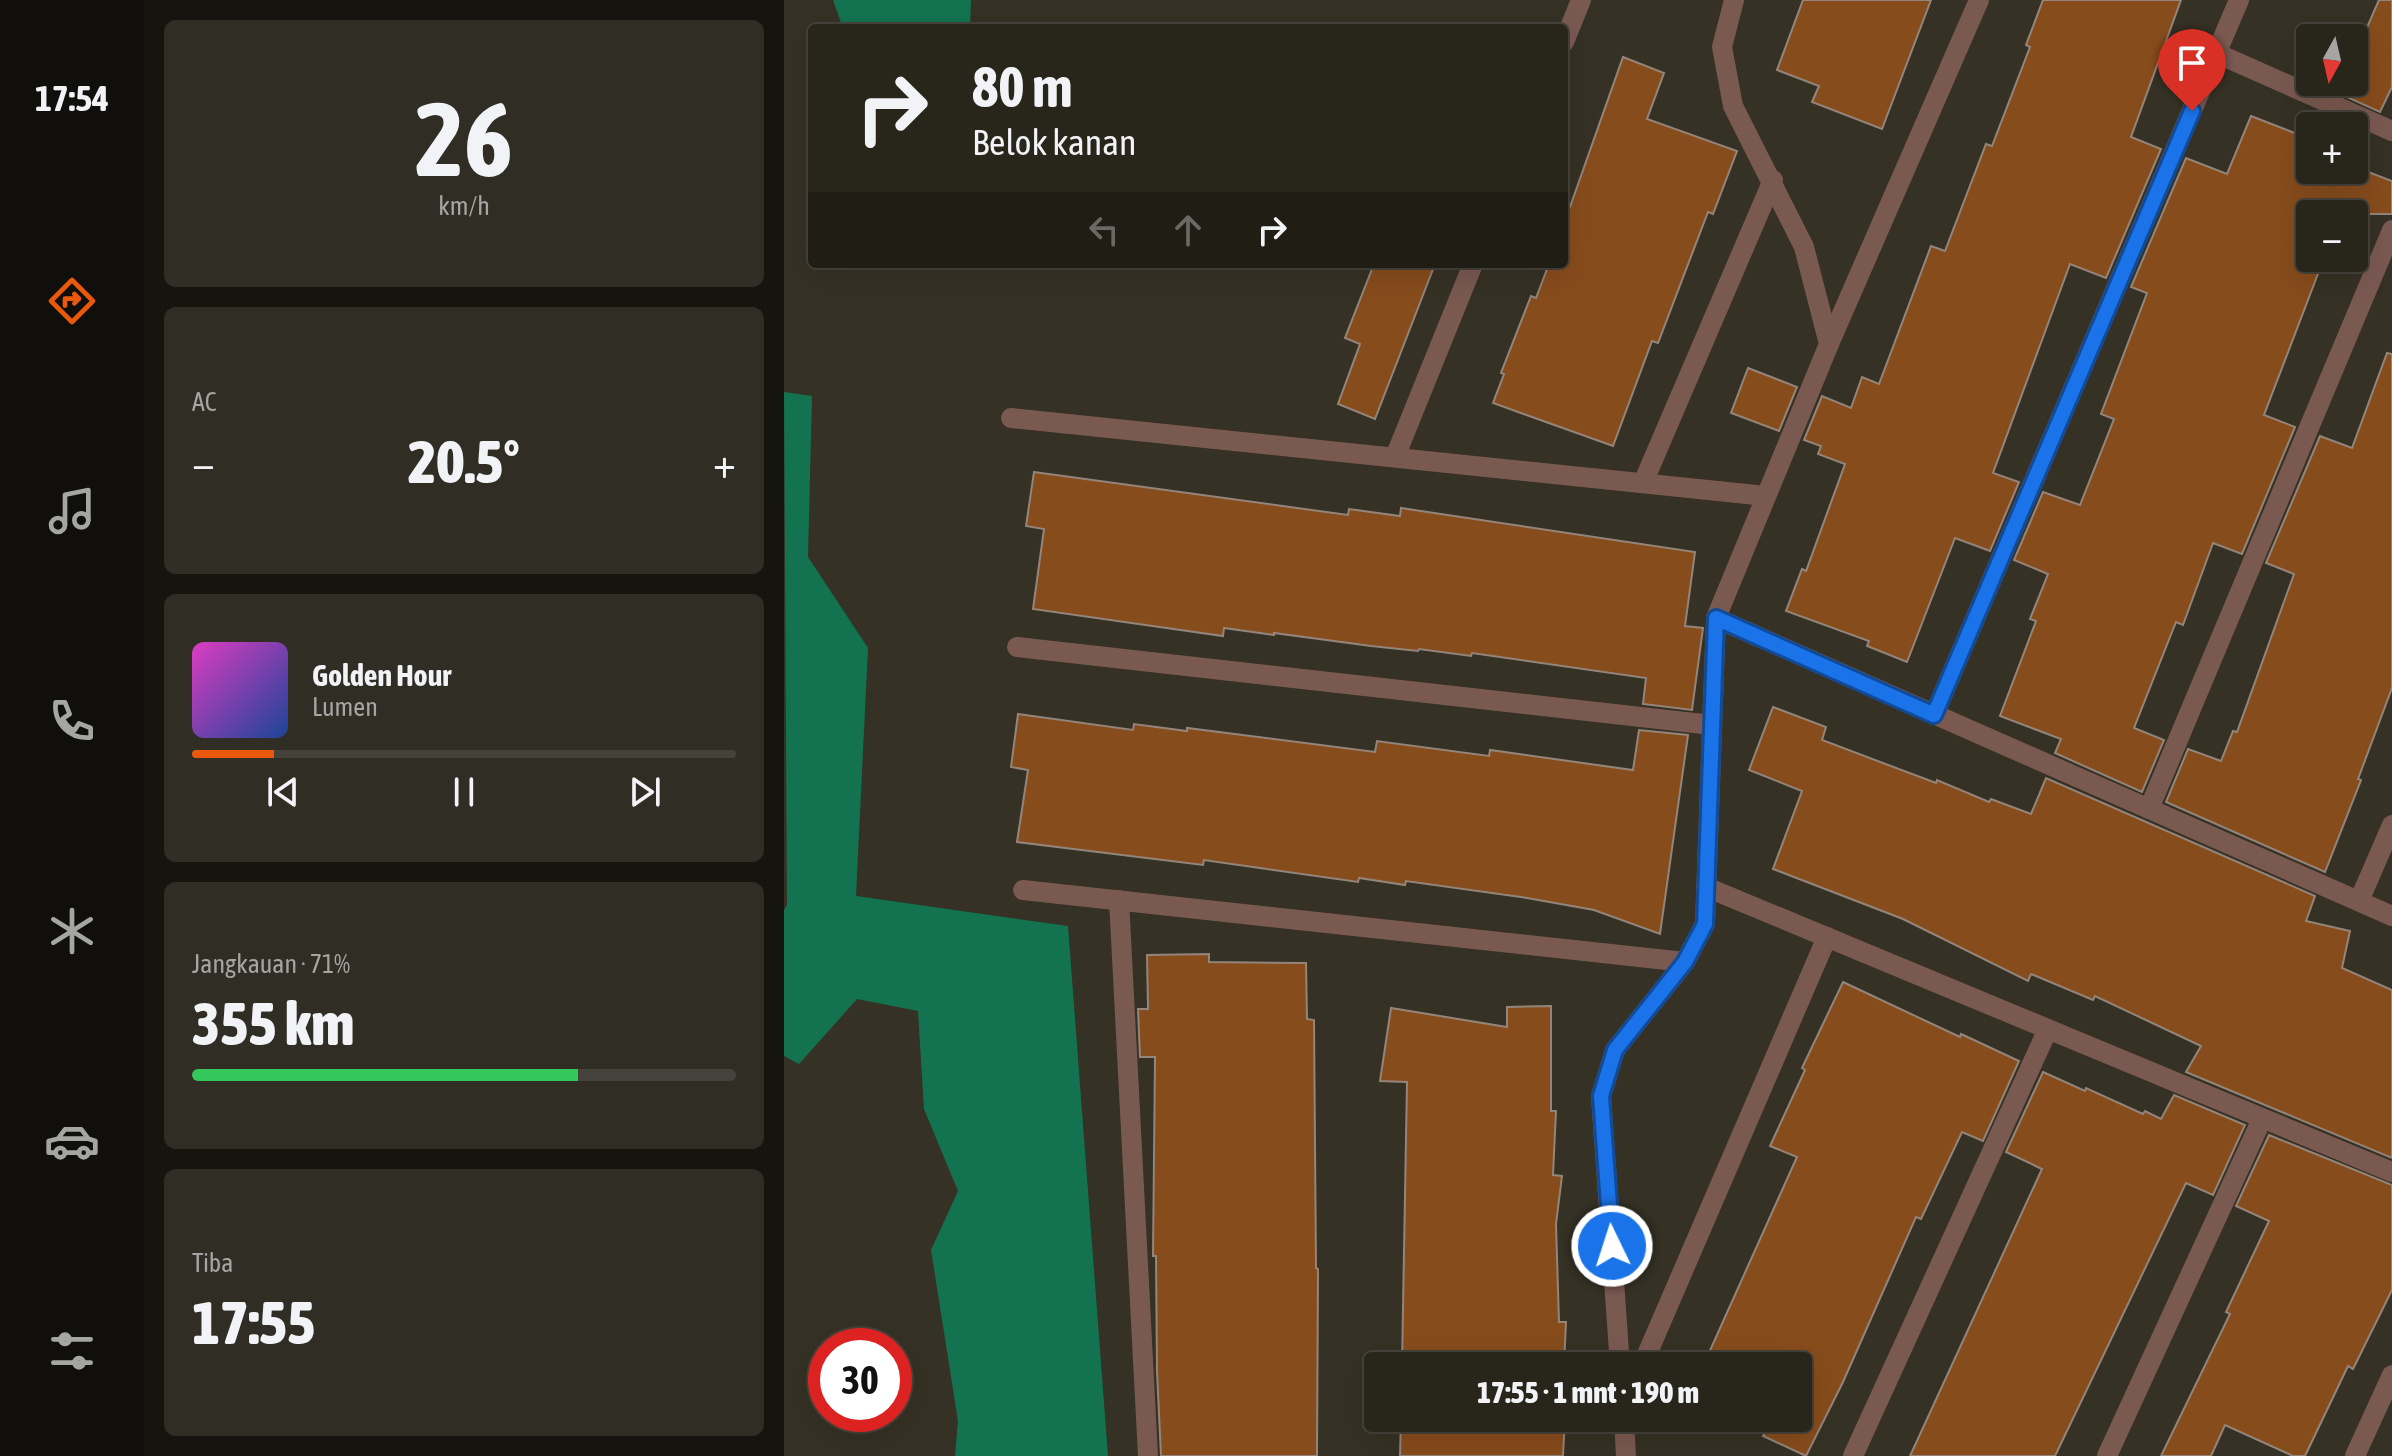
<!DOCTYPE html>
<html lang="id">
<meta charset="utf-8">
<style>
body{margin:0;font-family:"Asap Condensed",sans-serif;background:#302d24;color:#f1f3f6;height:100vh;display:flex;flex-direction:column;font-size:30px;white-space:nowrap}
*{box-sizing:border-box;margin:0}
p{font-size:26px;color:#a5a5a3}
.icon{flex:none;width:44px;height:44px;fill:none;stroke:currentColor;stroke-width:2;stroke-linecap:round;stroke-linejoin:round}
.map{position:relative;flex:1;overflow:hidden}
.details{display:flex;flex-direction:column;gap:20px;padding:20px;background:#16140f;width:640px}
.details>*{flex:none}
.guide{position:absolute;left:24px;top:24px;width:760px;height:244px;border-radius:8px;box-shadow:0 8px 32px #0002,0 0 0 2px #44423a;background:#28251b;color:#f1f3f6;overflow:hidden}
.needle{width:52px;rotate:188deg}
.fabs{position:absolute;left:1512px;top:24px;display:grid;gap:16px}
.fabs a{display:grid;place-items:center;width:72px;height:72px;border-radius:8px;background:#28251b;box-shadow:0 8px 32px #0002,0 0 0 2px #44423a;font-size:40px}
.speed{position:absolute;left:24px;top:1328px;display:flex;gap:16px;font-size:40px;font-weight:700;text-align:center}
.speed>*{display:grid;place-content:center;width:104px;height:104px;border-radius:50%;background:#28251b;box-shadow:0 8px 32px #0002,0 0 0 2px #44423a;line-height:1}
.speed .limit{border:12px solid #d22;background:#fff;color:#111}
.pin{position:absolute;display:grid;place-items:center;width:68px;height:68px;color:#fff;margin:-82px -34px;border-radius:50% 50% 50% 0;rotate:-45deg;box-shadow:0 0 8px #0007}
.pin .icon{rotate:45deg}
.me{position:absolute;width:88px;margin:-44px;rotate:356deg;stroke-linejoin:round;filter:drop-shadow(0 0 6px #0008)}
.turn{display:flex;align-items:center;gap:28px;height:168px;padding:0 32px;font-size:36px}
.turn .icon{width:104px;height:104px;stroke-width:2.5}
.turn b{display:block;font-size:56px;line-height:68px}
.lanes{display:flex;align-items:center;height:76px;padding:0 32px;background:#0003;justify-content:center;gap:40px;direction:ltr}
.lanes .off{opacity:.35}
.big{font-size:60px;font-weight:800;line-height:1.1}
.details .card{flex:1;display:flex;flex-direction:column;justify-content:center;gap:12px;min-width:0;padding:0 28px;border-radius:12px;background:#302d24}
.details .dial{align-items:center;gap:0}
.dial b{font-size:104px;line-height:1}
.song{display:flex;align-items:center;gap:24px}
.cover{width:96px;height:96px;border-radius:12px;background:linear-gradient(135deg,hsl(310 70% 55%),hsl(220 70% 35%))}
.played{height:8px;border-radius:4px;background:linear-gradient(90deg,#ea580c 15%,#44423a 15%)}
.keys{display:flex;justify-content:space-around;direction:ltr}
.heat{display:flex;justify-content:space-between;align-items:center;font-size:44px;direction:ltr}
.charge{height:12px;border-radius:6px;background:linear-gradient(90deg,#34c759 71%,#44423a 0)}
.trip{position:absolute;left:580px;top:1352px;width:448px;height:80px;border-radius:8px;background:#28251b;box-shadow:0 8px 32px #0002,0 0 0 2px #44423a;font-weight:800;line-height:80px;text-align:center}
main{display:flex;flex:1;min-height:0}
.menu{display:flex;flex-direction:column;width:144px;justify-content:space-around;align-items:center;background:#100f0b;color:#a5a5a3}
.menu .icon{width:56px;height:56px}
.menu .on{color:#ea580c}
.menu b{font-size:36px;color:#f1f3f6}
.map>svg:first-child{display:block}
</style>
<main>
<nav class="menu">
<b>17:54</b>
<svg class="icon on" aria-label="directions" viewBox="0 0 24 24"><path d="M12 3l9 9-9 9-9-9zM9 14v-3h6M13 9l2 2-2 2"/></svg>
<svg class="icon" aria-label="music" viewBox="0 0 24 24"><path d="M9 18V5l10-2v13"/><circle cx="6" cy="18" r="3"/><circle cx="16" cy="16" r="3"/></svg>
<svg class="icon" aria-label="phone" viewBox="0 0 24 24"><path d="M5 4h4l2 5-3 2q2 4 5 5l2-3 5 2v4C11 20 4 13 5 4z"/></svg>
<svg class="icon" aria-label="climate" viewBox="0 0 24 24"><path d="M12 3v18M4 7l16 10M4 17L20 7"/></svg>
<svg class="icon" aria-label="car" viewBox="0 0 24 24"><path d="M5 17H2v-5l4-1 3-4h7l3 4 3 1v5h-3M9 17h6M6 11h13"/><circle cx="7" cy="17" r="2"/><circle cx="17" cy="17" r="2"/></svg>
<svg class="icon" aria-label="filters" viewBox="0 0 24 24"><path d="M4 7h16M4 17h16"/><circle cx="9" cy="7" r="2"/><circle cx="15" cy="17" r="2"/></svg>
</nav>
<section class="details">
<div class="card dial"><b>26</b><p>km/h</p></div>
<div class="card"><p>AC</p>
<div class="heat"><a>−</a><b class="big">20.5°</b><a>+</a></div>
</div>
<div class="card">
<div class="song"><i class="cover"></i><div><b>Golden Hour</b><p>Lumen</p></div></div>
<div class="played"></div>
<div class="keys"><svg class="icon" aria-label="previous" viewBox="0 0 24 24"><path d="M18 5L8 12l10 7zM5 5v14"/></svg><svg class="icon" aria-label="pause" viewBox="0 0 24 24"><path d="M8 5v14M16 5v14"/></svg><svg class="icon" aria-label="next" viewBox="0 0 24 24"><path d="M6 5l10 7-10 7zM19 5v14"/></svg></div>
</div>
<div class="card"><p>Jangkauan · 71%</p><b class="big">355 km</b><div class="charge"></div></div>
<div class="card"><p>Tiba</p><b class="big">17:55</b></div>
</section>
<div class="map">
<svg width="1608" height="1456" viewBox="0 0 1608 1456">
<rect width="100%" height="100%" fill="#353124"/>
<g fill="#137350">
<path d="M49,0H187L186,28H59Z"/>
<path d="M0,392L28,396L24,557L84,648L72,896L284,926L324,1456H171L174,1421L147,1250L174,1191L140,1109L134,1011L73,999L15,1064L0,1056V910L3,905Z"/>
</g>
<g fill="#874c1c" stroke="#94857b" stroke-width="2">
<path d="M1019,0H1147L1098,129L1028,102L1035,86L993,70Z"/>
<path d="M1259,0H1397L1347,137L1377,149L1322,278L1286,264L1209,473L1235,482L1206,551L1171,538L1123,662L1083,646L1085,641L1002,611L1018,569L1022,571L1061,464L1034,454L1037,446L1020,440L1038,396L1067,408L1078,377L1095,384L1147,246L1161,251L1202,144L1208,146L1246,47L1242,45Z"/>
<path d="M1595,0H1608V87L1596,112L1554,93L1559,82H1570V57Z"/>
<path d="M839,57L880,73L863,119L953,151L929,214L924,212L874,343L868,341L829,446L709,403L720,374L717,373L747,296L752,298L765,264H780V224Z"/>
<path d="M1467,116L1526,139V170H1570V128L1585,135L1571,167L1608,181V214H1526V258H1540L1480,415L1511,427L1458,554L1429,543L1399,625L1392,622L1350,728L1380,740L1358,792L1271,753L1277,739L1216,716L1252,621L1246,619L1264,574L1230,560L1259,492L1296,505L1330,419L1317,414L1363,293L1347,287L1402,158L1443,174Z"/>
<path d="M590,264H651L591,419L554,404L576,344L561,338Z"/>
<path d="M1603,353L1608,354V688L1574,779L1577,780L1541,872L1382,802L1404,749L1437,761L1449,731L1453,732L1510,574L1482,563L1536,436L1568,448Z"/>
<path d="M964,368L1013,387L995,431L947,413Z"/>
<path d="M250,472L564,515L565,509L616,516L617,508L911,552L901,626L919,628L908,710L859,704L862,678L688,653L687,656L635,649L634,651L587,646L490,633V635L440,628L439,636L249,609L260,529L242,526Z"/>
<path d="M989,707L1042,727L1038,740L1152,783L1153,780L1205,802L1207,799L1247,814L1262,778L1531,896L1522,921L1566,931L1558,968L1608,990V1158L1402,1072L1417,1046L1311,996L1309,1000L1247,974L1244,981L1119,919L989,869L1018,791L965,770Z"/>
<path d="M234,714L349,730L350,724L403,731V728L591,752L593,741L705,756L706,750L849,770L855,730L904,735L876,934L810,910L743,898L622,881L621,885L575,878L574,882L420,860L419,865L233,842L244,770L227,767Z"/>
<path d="M425,954V962L522,963L523,1019L530,1020L532,1268L534,1269L533,1456H377L373,1371L372,1256H369L371,1057H356L354,1009H364L363,955Z"/>
<path d="M1059,982L1176,1037L1177,1034L1235,1061L1199,1141L1178,1132L1137,1219L1132,1217L1059,1382L1022,1456L979,1436L988,1418H1014V1366H919L1013,1157L986,1146L1021,1070L1018,1068Z"/>
<path d="M767,1006V1111H772L769,1175L778,1176L772,1224L775,1322H782L780,1366H618L623,1082L596,1081L607,1008L723,1027V1007Z"/>
<path d="M1259,1072L1301,1091L1302,1088L1359,1114L1361,1111L1377,1119L1390,1095L1461,1125L1429,1195L1402,1183L1271,1456H1126L1258,1169L1222,1152Z"/>
<path d="M1485,1135L1608,1185V1290L1569,1369L1564,1366L1521,1456H1509L1441,1425L1427,1456H1377L1446,1314L1442,1312L1485,1221L1452,1206Z"/>
<path d="M617,1418H781L779,1456H616Z"/>
</g>
<g fill="none" stroke-linecap="round" stroke-linejoin="round">
<g stroke="#7a5951" stroke-width="20">
<path d="M780,42L797,0"/>
<path d="M1432,53L1608,131"/>
<path d="M1045,344L1195,0"/>
<path d="M227,418L982,496"/>
<path d="M611,457L689,264"/>
<path d="M859,483L989,180"/>
<path d="M932,618L1608,916"/>
<path d="M233,647L928,725"/>
<path d="M1150,715L1455,0"/>
<path d="M1365,809L1608,230"/>
<path d="M922,887L1608,1172"/>
<path d="M239,890L901,962"/>
<path d="M335,900L364,1456"/>
<path d="M1575,901L1608,825"/>
<path d="M836,1366L817,1096L831,1050L901,962L921,924L932,618L1045,344L1020,247L949,106L938,47L950,0"/>
<path d="M858,1366L1043,937"/>
<path d="M840,1418L842,1456"/>
<path d="M1069,1456L1264,1029"/>
<path d="M1323,1456L1478,1119"/>
<path d="M1571,1456L1608,1375"/>
</g>
</g>
<g fill="none" stroke-linecap="round" stroke-linejoin="round">
<g stroke="#114b97" stroke-width="20">
<path id="route" d="M828,1246L817,1096L831,1050L901,962L921,924L932,618L1150,715L1408,111"/>
</g>
<use href="#route" stroke="#1a73e8" stroke-width="14"/>
</g>
</svg>
<div class="fabs">
<a><svg class="needle" viewBox="-14 -14 28 28"><path d="M0-13l5 13h-10z" fill="#e53935"/><path d="M0 13l5-13h-10z" fill="#a5a5a3"/></svg></a>
<a>+</a>
<a>−</a>
</div>
<div class="speed"><div class="limit">30</div></div>
<div class="pin" style="left:1408px;top:111px;background:#d93025"><svg class="icon" aria-label="arrive" viewBox="0 0 24 24"><path d="M6 21V4h12l-3 4 3 4H6"/></svg></div>
<svg class="me" style="left:828px;top:1246px" viewBox="-20 -20 40 40"><circle r="17" fill="#1a73e8" stroke="#fff" stroke-width="3"/><path d="M0-11L8 9 0 5-8 9z" fill="#fff"/></svg>
<div class="trip">17:55 · 1 mnt · 190 m</div>
<div class="guide">
<div class="turn"><svg class="icon" aria-label="right" viewBox="0 0 24 24"><path d="M7 20v-9h11M14 6l5 5-5 5"/></svg><div><b>80 m</b>Belok kanan</div></div>
<div class="lanes"><svg class="icon off" aria-label="left" viewBox="0 0 24 24"><path d="M17 20v-9H6M10 6l-5 5 5 5"/></svg><svg class="icon off" aria-label="ahead" viewBox="0 0 24 24"><path d="M12 20V5M6 11l6-6 6 6"/></svg><svg class="icon" aria-label="right" viewBox="0 0 24 24"><path d="M7 20v-9h11M14 6l5 5-5 5"/></svg></div>
</div>
</div>
</main>
